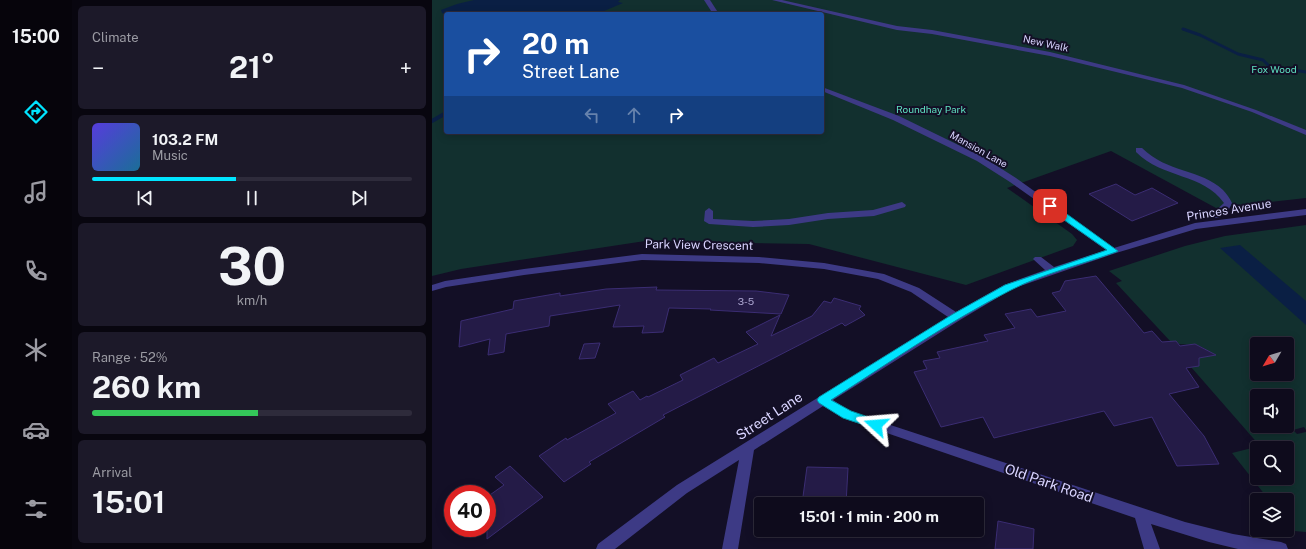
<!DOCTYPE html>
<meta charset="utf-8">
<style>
body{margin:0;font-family:"Public Sans",sans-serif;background:#1c1929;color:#f1f3f6;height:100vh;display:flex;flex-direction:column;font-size:15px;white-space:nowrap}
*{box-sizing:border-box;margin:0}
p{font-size:13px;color:#9b9ba3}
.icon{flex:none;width:22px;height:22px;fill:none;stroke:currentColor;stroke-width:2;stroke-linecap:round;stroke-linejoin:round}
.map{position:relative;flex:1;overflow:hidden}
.side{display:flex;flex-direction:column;gap:6px;padding:6px;background:#08060f;width:360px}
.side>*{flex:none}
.banner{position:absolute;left:12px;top:12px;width:380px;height:122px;border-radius:4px;box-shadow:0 2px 10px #0003,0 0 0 1px #2e2b3b;background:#1a4fa0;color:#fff;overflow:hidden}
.needle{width:26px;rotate:232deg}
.fabs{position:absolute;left:818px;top:337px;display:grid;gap:8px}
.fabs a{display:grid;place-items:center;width:44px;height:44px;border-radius:4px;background:#0e0b1c;box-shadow:0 2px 10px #0003,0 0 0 1px #2e2b3b;font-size:20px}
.speed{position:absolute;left:12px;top:485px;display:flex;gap:8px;font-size:20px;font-weight:700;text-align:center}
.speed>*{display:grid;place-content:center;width:52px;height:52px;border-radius:50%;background:#0e0b1c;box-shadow:0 2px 10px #0003,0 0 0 1px #2e2b3b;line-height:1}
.speed .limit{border:6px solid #d22;background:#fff;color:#111}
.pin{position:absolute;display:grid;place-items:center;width:34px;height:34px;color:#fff;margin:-17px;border-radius:8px;box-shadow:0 2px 6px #0006}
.me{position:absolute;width:44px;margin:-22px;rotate:289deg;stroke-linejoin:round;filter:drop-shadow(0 0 3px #0008)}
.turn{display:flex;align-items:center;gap:14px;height:84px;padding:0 12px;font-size:18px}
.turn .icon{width:52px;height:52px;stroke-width:2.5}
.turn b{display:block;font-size:28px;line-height:34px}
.lanes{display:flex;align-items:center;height:38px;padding:0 12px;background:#0003;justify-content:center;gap:20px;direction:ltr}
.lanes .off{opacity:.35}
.big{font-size:30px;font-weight:700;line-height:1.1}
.side .tile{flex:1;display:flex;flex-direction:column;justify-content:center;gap:6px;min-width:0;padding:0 14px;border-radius:6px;background:#1c1929}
.side .dial{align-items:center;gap:0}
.dial b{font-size:52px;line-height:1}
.song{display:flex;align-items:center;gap:12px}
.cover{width:48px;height:48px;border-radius:6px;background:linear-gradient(135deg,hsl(250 70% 55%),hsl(200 70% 35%))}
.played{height:4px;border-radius:2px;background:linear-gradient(90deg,#00e5ff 45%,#2e2b3b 45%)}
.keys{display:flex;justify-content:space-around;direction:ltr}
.heat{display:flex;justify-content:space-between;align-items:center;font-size:22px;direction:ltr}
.charge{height:6px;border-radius:3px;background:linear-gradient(90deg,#34c759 52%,#2e2b3b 0)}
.trip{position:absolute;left:322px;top:497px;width:230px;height:40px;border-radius:4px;background:#0e0b1c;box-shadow:0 2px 10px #0003,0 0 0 1px #2e2b3b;font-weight:700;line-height:40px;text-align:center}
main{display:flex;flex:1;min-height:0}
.tab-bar{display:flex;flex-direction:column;width:72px;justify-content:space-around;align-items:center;background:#06040b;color:#9b9ba3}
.tab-bar .icon{width:28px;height:28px}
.tab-bar .active{color:#00e5ff}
.tab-bar b{font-size:18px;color:#f1f3f6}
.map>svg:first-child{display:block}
</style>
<main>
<nav class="tab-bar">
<b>15:00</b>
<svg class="icon active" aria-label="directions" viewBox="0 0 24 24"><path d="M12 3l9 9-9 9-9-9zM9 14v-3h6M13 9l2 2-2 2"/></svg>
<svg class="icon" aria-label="music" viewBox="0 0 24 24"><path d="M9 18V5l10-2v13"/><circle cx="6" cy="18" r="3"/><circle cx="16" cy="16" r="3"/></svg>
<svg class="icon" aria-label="phone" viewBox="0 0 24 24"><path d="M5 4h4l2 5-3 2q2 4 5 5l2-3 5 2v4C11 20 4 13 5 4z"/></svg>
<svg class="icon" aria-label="climate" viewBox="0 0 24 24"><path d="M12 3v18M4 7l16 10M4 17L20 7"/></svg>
<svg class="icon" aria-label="car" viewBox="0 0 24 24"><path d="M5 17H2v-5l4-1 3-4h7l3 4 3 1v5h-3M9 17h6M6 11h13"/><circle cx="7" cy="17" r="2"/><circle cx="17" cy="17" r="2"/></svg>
<svg class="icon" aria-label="filters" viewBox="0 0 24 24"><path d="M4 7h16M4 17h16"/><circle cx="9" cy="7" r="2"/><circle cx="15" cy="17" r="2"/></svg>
</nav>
<section class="side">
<div class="tile"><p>Climate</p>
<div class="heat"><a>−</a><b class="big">21°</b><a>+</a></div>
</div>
<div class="tile">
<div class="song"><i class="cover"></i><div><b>103.2 FM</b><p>Music</p></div></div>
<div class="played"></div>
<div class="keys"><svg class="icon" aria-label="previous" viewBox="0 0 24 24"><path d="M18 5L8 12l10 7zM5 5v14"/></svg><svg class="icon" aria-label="pause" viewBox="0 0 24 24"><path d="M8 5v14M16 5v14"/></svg><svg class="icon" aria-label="next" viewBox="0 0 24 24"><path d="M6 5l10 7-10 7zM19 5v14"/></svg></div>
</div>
<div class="tile dial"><b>30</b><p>km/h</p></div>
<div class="tile"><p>Range · 52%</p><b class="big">260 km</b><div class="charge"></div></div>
<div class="tile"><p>Arrival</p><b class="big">15:01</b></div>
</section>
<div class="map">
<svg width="874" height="549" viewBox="0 0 874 549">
<rect width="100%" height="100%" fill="#130f26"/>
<g fill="#12302f" fill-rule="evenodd">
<path d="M0,0H874V198L784,208L679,151L575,188L640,234L645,240L641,246L534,285L377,244L213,241L29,269L0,276ZM14,14H390V132H14Z"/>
<path d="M874,225V430L872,427L861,430L865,434L874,432V532L862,531L855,522V500H837L800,453L828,446L759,367L767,358L775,356L773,349C761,342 759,346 747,344L744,341L739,342L684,283L690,281L677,271L753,246L793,236ZM825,344H855V374H825ZM825,396H855V426H825ZM825,448H855V478H825Z"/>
</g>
<g fill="#0a1f44">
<path d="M42,0H188L186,2L191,3L165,14H14V15L10,13L9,10L25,4Z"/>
<path d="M808,245L874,301V325L788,248Z"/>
</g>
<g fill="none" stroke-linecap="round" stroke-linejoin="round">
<path stroke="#0a1f44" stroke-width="3" d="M751,29L768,35L806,54L831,60L837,66L874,72"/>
<path stroke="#0a1f44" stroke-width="4" d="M0,121L14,113"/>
</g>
<g fill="#241b47" stroke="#3b2d73">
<path d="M684,184L703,195L720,188L746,203L700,221L657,194Z"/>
<path d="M664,276L712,333L720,331L730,342L744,341L748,346L763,344L784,355L767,358V366L754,368L767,387L737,394L772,436L787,464L745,466L720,417L682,426L672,411L562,438L551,417L509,427L482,372L495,369L491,361L508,358L505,352L556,341L552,335L583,328L573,314L599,309L605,317L634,311L620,293L628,291L633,281Z"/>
<path d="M225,287L224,290L324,291L357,295L349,314L278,310L279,309L237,308L231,332L210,333L212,326L181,327L188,305L118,316L117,326L74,334L72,352L56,355L58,339L27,347L29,321L81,309L82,301L128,293V296L174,289Z"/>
<path d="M402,298L429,306L427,309L433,315L413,326L410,323L231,415L233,417L157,462L159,464L132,482L107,456L134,438L135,440L184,413L176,404L201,391L208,400L215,396L216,397L251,380L248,375L282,358L286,363L326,344L314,332L348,315L339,336L380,316L392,301L399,303Z"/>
<path d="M168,343L163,358L147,359L152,344Z"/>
<path d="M78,466L111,497L55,539V497L72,485L63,477Z"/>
<path d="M375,467L416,468L414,504H370Z"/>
<path d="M566,521L602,529L601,549H563Z"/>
</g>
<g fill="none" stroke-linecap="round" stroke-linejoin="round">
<g fill="#3d3a85" fill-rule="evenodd">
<path d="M272,0H278L287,14H281Z"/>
<path d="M340,0H350L465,26L500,30L618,52L752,85L824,110L874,130V135L820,112L750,88L618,56L500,34L465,30Z"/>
<path d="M390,87L467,116L551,157L584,178L682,248L763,223L874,209V215L764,229L684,253L580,289L528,320L401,400L419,412L753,522L801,534L849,542L854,544L856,549H806L777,542L719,524L728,549H712L703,518L411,418L391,406L322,450L306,549H290L307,460L255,493L183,549H164L166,544L245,485L516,317L479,292L446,279L392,269L327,263L210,260L92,275L14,287L0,291V285L13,281L92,269L210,254L327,257L392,263L452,274L487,288L524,312L572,285L613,270L601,259L603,257H609L622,267L674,250L578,182L545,161L461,120L390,91Z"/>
<path d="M704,148H710C735,173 769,169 791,190C795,194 798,199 800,203L797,209L786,218H780L779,216L780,214L792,203C771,173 731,179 704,152Z"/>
<path d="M470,202L474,205L473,207L442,216L396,219L357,225L321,227L277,224L272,221L273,211L277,208L281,211V219L321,221L357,219L396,213L441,210Z"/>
</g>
</g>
<path fill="#00e5ff" stroke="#0095a6" d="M615,204H621L686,251L684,252C651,264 610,274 579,290C516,322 458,362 399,400L419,411L448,421L450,425L448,428L444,429L411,418L387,403L385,400L387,397L521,314L573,285L675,250L615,208Z"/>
<g text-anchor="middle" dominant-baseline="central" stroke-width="4" stroke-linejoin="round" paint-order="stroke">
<g font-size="10" fill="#d9d4ff" stroke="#130f26">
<text transform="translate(614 43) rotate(12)">New Walk</text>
<text transform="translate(547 149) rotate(29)">Mansion Lane</text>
</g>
<g font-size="10" fill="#5fe0c0" stroke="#130f26">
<text x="842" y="69">Fox Wood</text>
<text x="499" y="109">Roundhay Park</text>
</g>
<g font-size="10" fill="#aca6d1">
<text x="314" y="301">3-5</text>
</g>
<g font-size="12" fill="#d9d4ff" stroke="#130f26">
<text transform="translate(797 210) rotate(-9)">Princes Avenue</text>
<text transform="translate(267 245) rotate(1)">Park View Crescent</text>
</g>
<g font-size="14" fill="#d9d4ff" stroke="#130f26">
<text transform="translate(337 416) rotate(-33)">Street Lane</text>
<text transform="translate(617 483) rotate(19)">Old Park Road</text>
</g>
</g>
</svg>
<div class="fabs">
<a><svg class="needle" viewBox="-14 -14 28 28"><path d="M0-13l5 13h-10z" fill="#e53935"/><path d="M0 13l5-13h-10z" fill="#9b9ba3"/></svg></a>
<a><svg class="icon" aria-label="sound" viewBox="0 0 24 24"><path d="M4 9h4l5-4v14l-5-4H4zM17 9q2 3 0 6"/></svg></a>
<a><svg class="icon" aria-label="search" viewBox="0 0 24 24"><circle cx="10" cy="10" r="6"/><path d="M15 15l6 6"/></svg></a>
<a><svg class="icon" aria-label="layers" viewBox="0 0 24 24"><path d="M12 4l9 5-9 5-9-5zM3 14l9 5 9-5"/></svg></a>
</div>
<div class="speed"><div class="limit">40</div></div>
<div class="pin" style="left:618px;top:206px;background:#d93025"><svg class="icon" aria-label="arrive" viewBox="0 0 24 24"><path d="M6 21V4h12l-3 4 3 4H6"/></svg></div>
<svg class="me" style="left:444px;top:425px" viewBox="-20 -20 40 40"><path d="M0-17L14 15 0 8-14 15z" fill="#00e5ff" stroke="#fff" stroke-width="4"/></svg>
<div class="trip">15:01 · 1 min · 200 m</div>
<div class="banner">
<div class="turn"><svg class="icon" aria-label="right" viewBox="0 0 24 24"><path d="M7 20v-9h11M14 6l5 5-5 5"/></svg><div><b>20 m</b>Street Lane</div></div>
<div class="lanes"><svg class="icon off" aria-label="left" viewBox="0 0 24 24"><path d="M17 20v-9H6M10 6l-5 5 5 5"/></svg><svg class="icon off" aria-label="ahead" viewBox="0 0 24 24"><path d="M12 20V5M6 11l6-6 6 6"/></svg><svg class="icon" aria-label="right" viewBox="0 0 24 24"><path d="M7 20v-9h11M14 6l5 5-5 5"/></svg></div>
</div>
</div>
</main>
